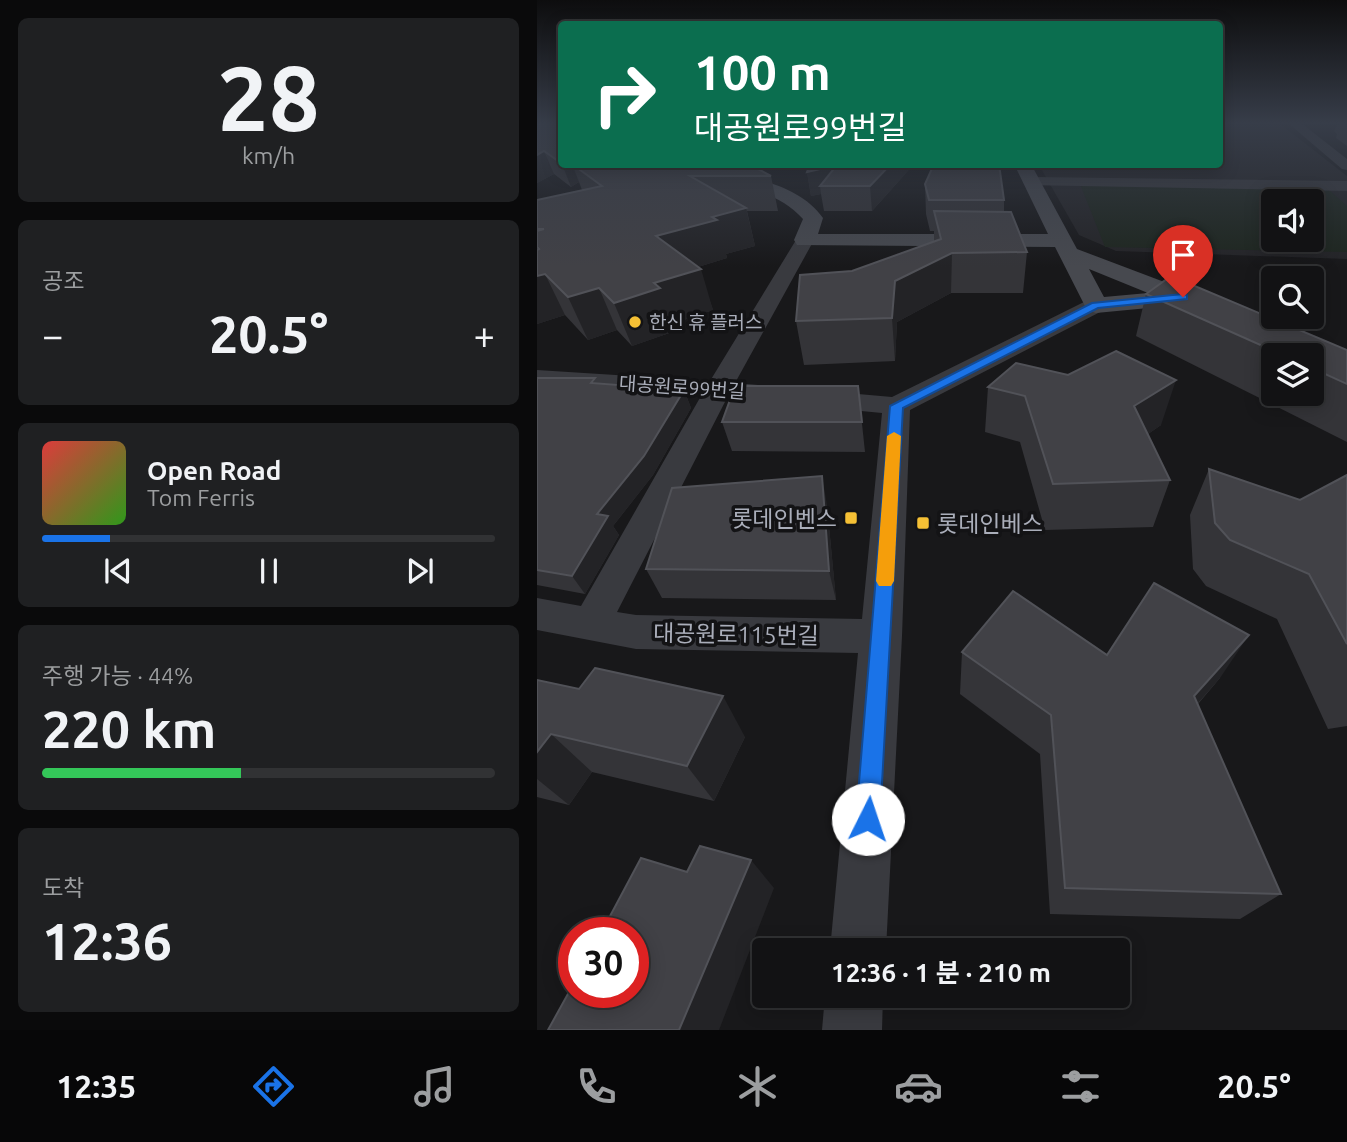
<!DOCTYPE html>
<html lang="ko">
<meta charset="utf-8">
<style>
body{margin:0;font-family:Ubuntu,"Noto Sans KR",sans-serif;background:#1f2022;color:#f1f3f6;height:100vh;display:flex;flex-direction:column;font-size:26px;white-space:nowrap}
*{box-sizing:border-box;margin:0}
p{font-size:23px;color:#9c9ea0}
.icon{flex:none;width:38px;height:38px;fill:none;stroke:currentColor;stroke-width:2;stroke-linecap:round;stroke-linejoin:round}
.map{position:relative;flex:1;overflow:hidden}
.side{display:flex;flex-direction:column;gap:18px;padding:18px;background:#0a0a0b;width:537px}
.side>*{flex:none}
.hud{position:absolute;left:21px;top:21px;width:665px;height:147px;border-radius:7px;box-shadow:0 4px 18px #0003,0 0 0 2px #313234;background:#0b6e4f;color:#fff;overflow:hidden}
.controls{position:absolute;left:724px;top:189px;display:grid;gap:14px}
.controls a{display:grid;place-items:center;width:63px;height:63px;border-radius:7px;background:#121214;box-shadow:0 4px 18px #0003,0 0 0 2px #313234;font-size:35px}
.speed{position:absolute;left:21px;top:917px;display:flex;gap:14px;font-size:35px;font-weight:700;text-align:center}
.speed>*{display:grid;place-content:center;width:91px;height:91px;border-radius:50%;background:#121214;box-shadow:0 4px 18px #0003,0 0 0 2px #313234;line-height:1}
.speed .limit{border:10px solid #d22;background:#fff;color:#111}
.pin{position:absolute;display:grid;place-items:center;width:60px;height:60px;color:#fff;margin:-72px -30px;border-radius:50% 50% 50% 0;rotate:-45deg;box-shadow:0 0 7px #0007}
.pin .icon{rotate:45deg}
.me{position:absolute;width:77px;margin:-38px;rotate:4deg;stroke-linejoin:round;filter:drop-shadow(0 0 5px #0008)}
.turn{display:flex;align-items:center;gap:24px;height:147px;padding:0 21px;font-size:32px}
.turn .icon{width:91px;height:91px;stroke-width:2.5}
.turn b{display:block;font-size:49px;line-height:60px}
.big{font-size:52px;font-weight:700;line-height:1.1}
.side .card{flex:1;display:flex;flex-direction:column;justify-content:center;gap:10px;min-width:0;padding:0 24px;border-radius:10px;background:#1f2022}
.side .dial{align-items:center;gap:0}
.dial b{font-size:91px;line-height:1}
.song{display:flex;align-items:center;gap:21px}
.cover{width:84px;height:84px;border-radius:10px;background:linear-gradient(135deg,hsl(0 70% 55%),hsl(110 70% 35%))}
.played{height:7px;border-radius:4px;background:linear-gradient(90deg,#1a73e8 15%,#313234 15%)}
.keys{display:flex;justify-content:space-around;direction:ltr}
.heat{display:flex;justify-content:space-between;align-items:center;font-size:38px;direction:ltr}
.charge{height:10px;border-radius:5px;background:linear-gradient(90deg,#34c759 44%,#313234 0)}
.trip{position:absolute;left:215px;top:938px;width:378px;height:70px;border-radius:7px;background:#121214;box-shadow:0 4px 18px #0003,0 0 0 2px #313234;font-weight:700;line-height:70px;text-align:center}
.tab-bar{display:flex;height:112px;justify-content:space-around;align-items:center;background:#070708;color:#9c9ea0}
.tab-bar .icon{width:49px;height:49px}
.tab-bar .current{color:#1a73e8}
.tab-bar b{font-size:32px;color:#f1f3f6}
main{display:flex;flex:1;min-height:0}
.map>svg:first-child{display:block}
</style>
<main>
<section class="side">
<div class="card dial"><b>28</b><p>km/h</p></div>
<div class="card"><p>공조</p>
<div class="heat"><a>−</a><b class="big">20.5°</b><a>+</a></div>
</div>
<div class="card">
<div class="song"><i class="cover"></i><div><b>Open Road</b><p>Tom Ferris</p></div></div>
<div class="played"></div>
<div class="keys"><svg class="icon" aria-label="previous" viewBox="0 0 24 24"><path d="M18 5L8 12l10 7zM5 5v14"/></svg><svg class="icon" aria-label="pause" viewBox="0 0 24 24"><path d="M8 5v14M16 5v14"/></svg><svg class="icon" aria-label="next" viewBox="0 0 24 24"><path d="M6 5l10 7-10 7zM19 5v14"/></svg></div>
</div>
<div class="card"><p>주행 가능 · 44%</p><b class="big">220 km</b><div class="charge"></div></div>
<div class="card"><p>도착</p><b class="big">12:36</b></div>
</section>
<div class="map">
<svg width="810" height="1030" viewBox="0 0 810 1030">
<rect width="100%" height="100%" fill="#18181a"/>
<path fill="#242427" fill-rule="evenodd" d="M683,123H742L810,176V259L579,251L542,235L502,165L682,164ZM737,201H775V240H737Z"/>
<path fill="#1e261f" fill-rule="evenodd" d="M543,184L789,187L810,206V252L568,247ZM737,201H775V240H737Z"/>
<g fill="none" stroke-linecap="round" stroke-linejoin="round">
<g fill="#393a3f" fill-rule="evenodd">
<path d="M751,123H764L810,159V170L805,169Z"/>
<path d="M494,177L810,181V191L488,185L486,182Z"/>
<path d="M268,234L277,240L198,383L355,397L551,300H567L570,305L567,310L373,410L365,636L349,950H293L321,653L99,649L0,630V598L44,606L164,396L0,386V370L173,381L259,240ZM190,398L345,413L325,619L99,615L80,612Z"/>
<path d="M288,996H346L345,1030H285Z"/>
</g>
<path fill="#47494f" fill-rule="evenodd" d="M477,164H494L540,249L667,297L671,302L667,307L658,310L643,305L559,313L550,310L518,247L260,245L257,240L266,219C244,194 211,188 181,179L178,175L187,170L193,171C227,181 265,188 286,218L281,234H511ZM552,269L611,293L567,297Z"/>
</g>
<g fill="#343438" fill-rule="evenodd">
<path d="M0,123H24V164H212L234,176L241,211H210L218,246L189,254L190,258L161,267L176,310L135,324L138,331L95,346L80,330L51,340L28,315L0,324V200L45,190L42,182L34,187L17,174L0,183Z"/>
<path d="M801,123H810V146L799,138L800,134L797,131Z"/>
<path d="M273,164H377L335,211H287L284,194L274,196L270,172Z"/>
<path d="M388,184L467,200V212L490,252L486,293H414L360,322L358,361L267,365L259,321L315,271L397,242V231H393L389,214Z"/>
<path d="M609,294L810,350V442L599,336ZM737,355H775V394H737Z"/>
<path d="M531,375L624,425L611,434L633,480L616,527L508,530L483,442L448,432L451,387Z"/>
<path d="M0,378L147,390L154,408L116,475L76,526L82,535L48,594L0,585Z"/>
<path d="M321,386L328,452L195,451L185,422Z"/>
<path d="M672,469L763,500L810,475V726L791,729L740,619L669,586L656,569L653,515Z"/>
<path d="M290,505L299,600L125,598L109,569Z"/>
<path d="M425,652L570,655L683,678L661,704L744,894L703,919L513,914L503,754L423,694Z"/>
<path d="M0,680L208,737L177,801L55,772L32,805L0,797Z"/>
</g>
<g fill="#232326">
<path d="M7,151L17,174L0,183V155Z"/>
<path d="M25,164H35L42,182L34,187Z"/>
<path d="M354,164H377L335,211L333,186Z"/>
<path d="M300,165L283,186L284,194L274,196L270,172Z"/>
<path d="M209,208L218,246L189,254L190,258L132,276L119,236L175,217Z"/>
<path d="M415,253L414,293L360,322L358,361L355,318L358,281Z"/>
<path d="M164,269L176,310L135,324L138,331L95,346L77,303L117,283Z"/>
<path d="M8,274L28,315L0,324V276Z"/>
<path d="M62,288L80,330L51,340L31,297Z"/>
<path d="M639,380L624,425L585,452L597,406Z"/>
<path d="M147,390L154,408L116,475L76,526L82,535L48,594L35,576L60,514Z"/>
<path d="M285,476L290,505L299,600L292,571Z"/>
<path d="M712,635L683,678L632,736L657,696Z"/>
<path d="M186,696L208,737L177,801L150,766Z"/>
<path d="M14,734L55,772L32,805L0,779V752Z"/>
<path d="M214,860L237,888L182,1030H142Z"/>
</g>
<g fill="#414146" stroke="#515258" stroke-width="2">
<path d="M6,123H24V163L7,151L0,155V125Z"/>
<path d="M35,164H212L234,176H153L209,208L175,217L180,220L119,236L164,269L117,283L123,288L77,303L62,288L31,297L8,274L0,276V250L2,249L0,247V231L7,229H0V200L65,186Z"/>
<path d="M273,164H354L333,186H283L300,165L270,172Z"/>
<path d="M397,164H462L467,200H392L388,184Z"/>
<path d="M397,211L474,212L490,252L415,253L358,281L355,318L259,321L263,275L315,271L404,239Z"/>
<path d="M634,276L810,350V384L775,368V355H746L609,294Z"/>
<path d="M579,351L639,380L597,406L633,480L516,484L488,396L451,387L479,363L531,375Z"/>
<path d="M0,378H58L54,383L147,390L107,456L60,514L71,516L35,576L0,570Z"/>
<path d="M198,386H321L325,422H185Z"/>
<path d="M672,469L763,500L810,475V644L772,574L693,540L678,523Z"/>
<path d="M285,476L292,571L109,569L135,488Z"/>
<path d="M617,583L712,635L657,696L744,894L528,888L514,715L425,652L476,591L570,655Z"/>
<path d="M58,668L186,696L150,766L14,734L0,752V680L42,689Z"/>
<path d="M163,846L214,860L142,1030H11L37,983V992H96V933H64L104,858L150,872Z"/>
</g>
<linearGradient id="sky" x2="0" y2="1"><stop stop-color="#0d0d0e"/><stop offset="0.46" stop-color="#373d49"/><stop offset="1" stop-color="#373d49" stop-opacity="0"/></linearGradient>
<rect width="810" height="267" fill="url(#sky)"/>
<path fill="#1a73e8" stroke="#114b97" stroke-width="2" d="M646,294L650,295V299L561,308L366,408L343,819L339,828L331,831L322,828L319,819L353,406L555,303Z"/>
<path fill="#f59e0b" d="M357,432L364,436L357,581L354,586H342L339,581L350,436Z"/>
<g fill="#f5c035" stroke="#131315" stroke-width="2.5">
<circle cx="98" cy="322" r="7"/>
<rect x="307" y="511" width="14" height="14" rx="3.5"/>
<rect x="379" y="516" width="14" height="14" rx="3.5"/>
</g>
<g text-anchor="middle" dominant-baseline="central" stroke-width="7" stroke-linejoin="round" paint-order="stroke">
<g font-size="19" fill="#aaaeba" stroke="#131315" text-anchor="start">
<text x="112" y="322">한신 휴 플러스</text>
</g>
<g font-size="19" fill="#aaaeba" stroke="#131315">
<text transform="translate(145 387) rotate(4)">대공원로99번길</text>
</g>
<g font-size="23" fill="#aaaeba" stroke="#131315" text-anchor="end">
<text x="300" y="518">롯데인벤스</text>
<text x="400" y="523" text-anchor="start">롯데인베스</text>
</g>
<g font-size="23" fill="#aaaeba" stroke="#131315">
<text transform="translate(199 634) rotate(1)">대공원로115번길</text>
</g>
</g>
</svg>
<div class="controls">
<a><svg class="icon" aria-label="sound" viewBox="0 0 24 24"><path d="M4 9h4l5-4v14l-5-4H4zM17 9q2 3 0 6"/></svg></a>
<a><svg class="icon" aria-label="search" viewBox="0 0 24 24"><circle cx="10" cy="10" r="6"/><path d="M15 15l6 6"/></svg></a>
<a><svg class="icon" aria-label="layers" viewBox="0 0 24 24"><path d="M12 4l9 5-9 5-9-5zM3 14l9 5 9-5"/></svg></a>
</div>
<div class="speed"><div class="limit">30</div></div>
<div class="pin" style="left:646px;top:297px;background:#d93025"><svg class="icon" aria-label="arrive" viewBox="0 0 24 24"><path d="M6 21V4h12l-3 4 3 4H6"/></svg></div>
<svg class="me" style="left:331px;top:819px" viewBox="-20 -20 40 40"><circle r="19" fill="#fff"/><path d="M0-13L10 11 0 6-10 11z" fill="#1a73e8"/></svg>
<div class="trip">12:36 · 1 분 · 210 m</div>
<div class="hud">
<div class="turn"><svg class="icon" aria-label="right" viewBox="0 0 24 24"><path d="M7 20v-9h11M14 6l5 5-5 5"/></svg><div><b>100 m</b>대공원로99번길</div></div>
</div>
</div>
</main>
<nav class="tab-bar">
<b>12:35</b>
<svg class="icon current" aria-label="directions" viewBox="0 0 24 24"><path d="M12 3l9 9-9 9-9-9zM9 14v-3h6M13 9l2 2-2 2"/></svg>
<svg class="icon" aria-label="music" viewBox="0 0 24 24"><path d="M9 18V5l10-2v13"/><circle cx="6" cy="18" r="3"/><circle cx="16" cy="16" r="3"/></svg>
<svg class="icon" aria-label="phone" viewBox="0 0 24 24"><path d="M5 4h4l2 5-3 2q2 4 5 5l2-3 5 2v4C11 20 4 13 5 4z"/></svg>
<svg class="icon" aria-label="climate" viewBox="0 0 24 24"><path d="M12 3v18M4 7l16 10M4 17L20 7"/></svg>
<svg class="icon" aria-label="car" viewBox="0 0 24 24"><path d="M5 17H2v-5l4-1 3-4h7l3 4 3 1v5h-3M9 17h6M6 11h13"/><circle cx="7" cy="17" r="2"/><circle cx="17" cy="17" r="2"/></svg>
<svg class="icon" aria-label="filters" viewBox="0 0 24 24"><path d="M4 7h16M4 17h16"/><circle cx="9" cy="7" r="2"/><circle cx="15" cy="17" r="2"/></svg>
<b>20.5°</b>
</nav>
